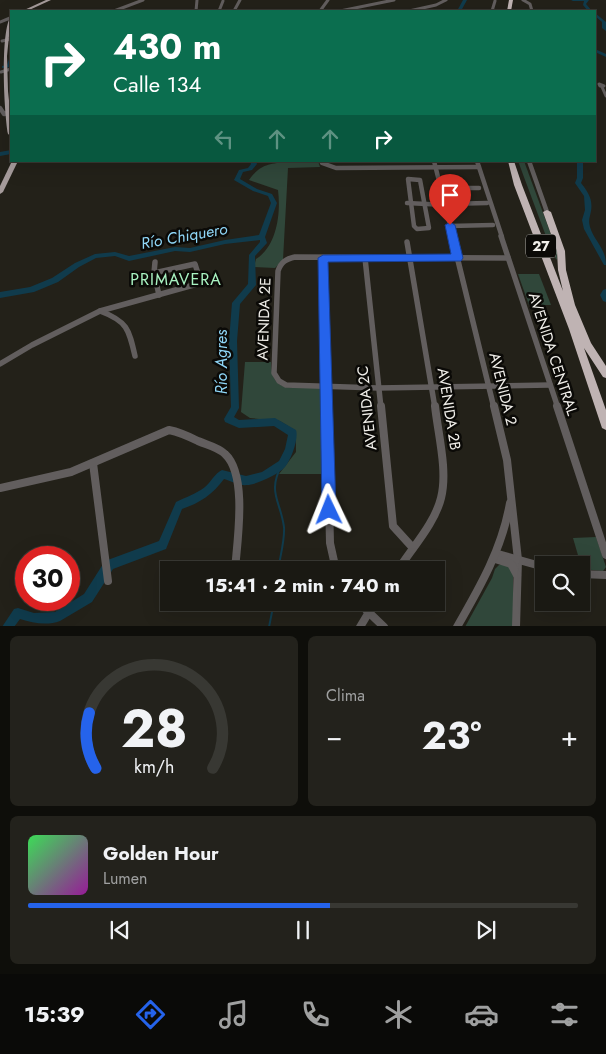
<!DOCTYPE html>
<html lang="es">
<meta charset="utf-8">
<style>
body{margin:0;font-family:Jost,sans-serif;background:#23221c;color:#f1f3f6;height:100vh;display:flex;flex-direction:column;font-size:19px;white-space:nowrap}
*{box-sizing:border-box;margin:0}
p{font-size:16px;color:#9fa0a0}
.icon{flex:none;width:28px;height:28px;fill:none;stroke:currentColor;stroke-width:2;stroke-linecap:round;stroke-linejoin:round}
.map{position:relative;height:626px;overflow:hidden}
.panel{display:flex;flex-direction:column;gap:10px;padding:10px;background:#0e0e0a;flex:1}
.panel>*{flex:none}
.banner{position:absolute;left:10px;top:10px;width:586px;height:152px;border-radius:0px;box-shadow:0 5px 20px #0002,0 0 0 1px #383833;background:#0b6e4f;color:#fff;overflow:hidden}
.buttons{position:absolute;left:535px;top:556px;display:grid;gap:10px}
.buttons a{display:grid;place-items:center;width:55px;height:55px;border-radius:0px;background:#1a1913;box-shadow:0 5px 20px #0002,0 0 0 1px #383833;font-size:25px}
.speed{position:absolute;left:15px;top:546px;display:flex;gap:10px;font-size:25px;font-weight:700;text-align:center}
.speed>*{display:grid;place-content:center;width:65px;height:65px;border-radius:50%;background:#1a1913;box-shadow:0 5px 20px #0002,0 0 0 1px #383833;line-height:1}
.speed .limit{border:8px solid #d22;background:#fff;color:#111}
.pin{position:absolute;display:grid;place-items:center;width:42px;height:42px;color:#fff;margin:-51px -21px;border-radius:50% 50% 50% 0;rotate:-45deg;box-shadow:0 0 5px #0007}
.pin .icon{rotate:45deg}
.me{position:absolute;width:55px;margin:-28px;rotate:358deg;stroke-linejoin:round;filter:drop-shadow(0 0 4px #0008)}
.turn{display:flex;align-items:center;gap:18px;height:105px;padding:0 20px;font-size:22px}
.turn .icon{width:65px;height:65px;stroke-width:2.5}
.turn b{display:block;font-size:35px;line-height:42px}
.lanes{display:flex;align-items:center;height:48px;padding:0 20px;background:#0003;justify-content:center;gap:25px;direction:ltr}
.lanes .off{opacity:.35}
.big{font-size:38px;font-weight:700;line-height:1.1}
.panel .tile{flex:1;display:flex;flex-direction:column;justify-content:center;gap:8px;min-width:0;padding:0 18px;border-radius:8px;background:#23221c}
.panel .dial{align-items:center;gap:0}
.dial svg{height:130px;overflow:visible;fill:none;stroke:#383833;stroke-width:7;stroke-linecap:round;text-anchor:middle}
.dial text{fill:#f1f3f6;stroke:none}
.song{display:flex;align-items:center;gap:15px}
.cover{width:60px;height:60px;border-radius:8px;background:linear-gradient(135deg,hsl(130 70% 55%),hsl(300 70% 35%))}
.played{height:5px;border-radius:2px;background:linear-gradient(90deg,#2563eb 55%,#383833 55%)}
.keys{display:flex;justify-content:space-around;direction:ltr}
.heat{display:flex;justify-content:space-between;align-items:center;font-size:28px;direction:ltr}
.panel .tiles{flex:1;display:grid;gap:10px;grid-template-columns:1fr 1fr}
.tile:last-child{grid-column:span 2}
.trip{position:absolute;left:160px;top:561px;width:285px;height:50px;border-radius:0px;background:#1a1913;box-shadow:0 5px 20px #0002,0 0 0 1px #383833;font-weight:700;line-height:50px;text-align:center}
.menu{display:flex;height:80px;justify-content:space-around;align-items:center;background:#0a0a08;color:#9fa0a0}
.menu .icon{width:35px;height:35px}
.menu .on{color:#2563eb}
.menu b{font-size:22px;color:#f1f3f6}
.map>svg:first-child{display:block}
</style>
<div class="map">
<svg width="606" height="627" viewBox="0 0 606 627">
<rect width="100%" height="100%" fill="#232119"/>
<g fill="#30473a">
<path d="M287,161H318L320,167L288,168L283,260L275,268L254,267L256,259C277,246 281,213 278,190L249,180C261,163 269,165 287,161Z"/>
<path d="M518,161H524L557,251V260L553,255Z"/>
<path d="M518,274H539L551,305H529Z"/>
<path d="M245,362H271C271,396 297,387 323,387L325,474H279L296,452V431L280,421L250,418L241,412Z"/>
<path d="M596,537L606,567L603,571L582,569L573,538Z"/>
<path d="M507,564L513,571V626L465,627L492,578L495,569L499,565Z"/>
</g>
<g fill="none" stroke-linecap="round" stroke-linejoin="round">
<g stroke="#103b4c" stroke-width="2">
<path d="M278,570C280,557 285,540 284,527C280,499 267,493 282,464"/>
<path d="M269,627L272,612L280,602"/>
</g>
<g fill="#103b4c" fill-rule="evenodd">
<path d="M463,0H467L461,11H457Z"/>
<path d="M571,0H589L586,4L592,11H588L583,5L584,1H573Z"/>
<path d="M595,13L606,22V31L602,28V22L595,16Z"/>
<path d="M595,49L606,54V57L595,52Z"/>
<path d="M9,59H11V67L2,68V66L7,65Z"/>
<path d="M11,150V154L0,156V152Z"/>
<path d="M250,161H256L257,164L252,170L243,172L240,179L257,189L272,194L277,203L265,237L267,243L255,256L256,285L240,304L237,341L239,408L234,417L239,420L275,418L296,430C299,438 291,460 285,467C279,474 256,485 247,485C240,486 231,481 224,479C213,494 200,503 182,509L166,549L113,569L92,602L60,621C47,626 33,623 20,619L14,627H2L14,609L18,608L34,613L55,612L84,594L105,561L159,541L176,502C186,497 196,494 205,487C211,482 215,473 222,470L246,476L262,472L279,461L285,449L288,435L274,426L239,428L225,422L224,419L231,407L229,341L232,303L248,284L249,255L260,242V240L225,244L190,252L175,251L129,261L115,256L96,258L79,267L58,282L34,292L0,298V292L30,287L52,278L75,263L95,254L115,252L129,256L175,247L190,248L225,240L259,235L271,203L268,196L253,191L234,180L239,170L248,168L251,164Z"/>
<path d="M577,161H583V178L581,183C588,192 593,199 591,211C590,217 588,220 590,227C594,241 606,248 606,265H604L584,229L582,220L585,210L584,196L575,183L577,178Z"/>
<path d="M606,289V302L603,301L600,295L603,290Z"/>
</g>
<g stroke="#625e5e" stroke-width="3">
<path d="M523,0L530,4L532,11"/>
<path d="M114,11L143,0"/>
<path d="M196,11L197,0"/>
<path d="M219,11L223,1"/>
<path d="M234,11L240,0"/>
<path d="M320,11L328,0"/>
<path d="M340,11L394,0"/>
<path d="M409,11L436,5L446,0"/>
<path d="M492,11L495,1"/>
<path d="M0,22L10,18"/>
<path d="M2,41L11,39"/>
<path d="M1,72L11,69"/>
<path d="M599,84L604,86H600Z"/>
<path d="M602,87L606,96"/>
</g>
<g stroke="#625e5e" stroke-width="4.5">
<path d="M0,108L4,114L11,112"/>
<path d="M434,161L453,237"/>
<path d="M477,161L502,237"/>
<path d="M529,161L547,212"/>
<path d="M322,163L336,168L479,167"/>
<path d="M408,179L420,180L429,228L417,229L414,226Z"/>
<path d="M441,188H479"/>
<path d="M407,203L446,205"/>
<path d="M445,204L487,203"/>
<path d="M450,226L493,225"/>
</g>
<g stroke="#625e5e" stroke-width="5.5">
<path d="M452,236L494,408"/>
<path d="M501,236L558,408"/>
<path d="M407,242L435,408"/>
<path d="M323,258L327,408"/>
<path d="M365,258L381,408"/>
<path d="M508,258L295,257C286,259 281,262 278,271L274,373L279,381L286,385L378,388L550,385"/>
<path d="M154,273L155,262"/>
<path d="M159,295L154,273L195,264L201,283"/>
<path d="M100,311C127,321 129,329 135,356"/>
<path d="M0,364L32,345L100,311L208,281"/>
</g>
<g stroke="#625e5e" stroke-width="8">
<path d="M327,406L330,543L336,570"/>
<path d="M381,406L393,526L413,548"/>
<path d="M494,406L507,460L518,560L516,627"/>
<path d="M557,406L606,555"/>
<path d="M93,463L108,581"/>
<path d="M0,488L71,472L169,430C179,432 188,436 198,441C207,445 218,447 225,454C248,475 237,542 235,570"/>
<path d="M498,554L544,567"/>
<path d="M495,559L511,564L517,575"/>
<path d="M398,570C412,548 435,523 441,498C448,471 438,434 435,406"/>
<path d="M581,574L606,575"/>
<path d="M358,602L384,627"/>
<path d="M360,627L375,602"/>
<path d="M457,627C480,587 502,549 510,503"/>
</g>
<g fill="#a59b9b" fill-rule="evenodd">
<path d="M46,0H51L27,11H22Z"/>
<path d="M11,16L7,56L8,91L11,120V136L8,134C4,111 0,31 11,16Z"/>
<path d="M12,161H18L3,192L0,194V186Z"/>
</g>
<g fill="#bfb3b3" fill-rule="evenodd">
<path d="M509,0H513L511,11H507Z"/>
<path d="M508,161H514L522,185L563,291L558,270L557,251L543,212L547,210L551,212L565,251L566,270L575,305L591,343L606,366V378L603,377L584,348L606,410V430L602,428L569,329L514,185Z"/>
</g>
</g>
<path fill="#2563eb" stroke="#184099" d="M450,222L455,225L463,258L461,261L328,262L336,510L334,515L329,517L324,515L322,510L318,258L323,255L451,254L445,225Z"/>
<g text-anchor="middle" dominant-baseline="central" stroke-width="5" stroke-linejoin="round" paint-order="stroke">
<rect fill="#0b0a07" stroke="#acaaa6" stroke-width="1" x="526" y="234.5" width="30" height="23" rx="4"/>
<g font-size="14" font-weight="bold" fill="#f1efea">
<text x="541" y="246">27</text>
</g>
<g font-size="15" fill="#f1efea" stroke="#0b0a07">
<text transform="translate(264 319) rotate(-88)">AVENIDA 2E</text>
<text transform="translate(553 354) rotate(72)">AVENIDA CENTRAL</text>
<text transform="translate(503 389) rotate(76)">AVENIDA 2</text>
<text transform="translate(367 408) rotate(-96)">AVENIDA 2C</text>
<text transform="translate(449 409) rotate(81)">AVENIDA 2B</text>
</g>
<g font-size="16" font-style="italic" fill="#8fd6f7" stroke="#0b0a07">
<text transform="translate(184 236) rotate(-10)">Río Chiquero</text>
<text transform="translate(221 362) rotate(-90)">Río Agres</text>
</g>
<g font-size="16" letter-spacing="1" fill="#a9f3c2" stroke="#0b0a07">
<text x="176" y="279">PRIMAVERA</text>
</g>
</g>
</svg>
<div class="buttons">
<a><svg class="icon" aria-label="search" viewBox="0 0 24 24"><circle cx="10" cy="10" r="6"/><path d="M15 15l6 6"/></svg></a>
</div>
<div class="speed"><div class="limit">30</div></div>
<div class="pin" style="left:450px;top:225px;background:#d93025"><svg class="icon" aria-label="arrive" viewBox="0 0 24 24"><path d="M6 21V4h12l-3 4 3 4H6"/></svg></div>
<svg class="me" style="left:329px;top:510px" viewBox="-20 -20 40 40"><path d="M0-17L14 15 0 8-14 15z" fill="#2563eb" stroke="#fff" stroke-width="4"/></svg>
<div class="trip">15:41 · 2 min · 740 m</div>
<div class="banner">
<div class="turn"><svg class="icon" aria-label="right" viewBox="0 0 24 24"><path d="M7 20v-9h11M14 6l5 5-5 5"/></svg><div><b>430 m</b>Calle 134</div></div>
<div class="lanes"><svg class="icon off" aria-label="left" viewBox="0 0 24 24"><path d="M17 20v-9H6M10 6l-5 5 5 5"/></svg><svg class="icon off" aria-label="ahead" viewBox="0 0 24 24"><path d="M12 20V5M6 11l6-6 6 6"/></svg><svg class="icon off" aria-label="ahead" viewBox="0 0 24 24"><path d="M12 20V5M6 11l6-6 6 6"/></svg><svg class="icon" aria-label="right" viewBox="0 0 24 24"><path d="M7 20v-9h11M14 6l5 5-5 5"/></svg></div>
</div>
</div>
<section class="panel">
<div class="tiles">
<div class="tile dial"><svg viewBox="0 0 100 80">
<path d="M14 69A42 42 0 1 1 86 69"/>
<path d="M14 69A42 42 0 0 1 10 35" stroke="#2563eb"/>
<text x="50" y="56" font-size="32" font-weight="700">28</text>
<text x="50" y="72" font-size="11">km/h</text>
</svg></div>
<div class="tile"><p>Clima</p>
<div class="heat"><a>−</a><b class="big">23°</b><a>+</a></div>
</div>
<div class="tile">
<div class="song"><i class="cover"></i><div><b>Golden Hour</b><p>Lumen</p></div></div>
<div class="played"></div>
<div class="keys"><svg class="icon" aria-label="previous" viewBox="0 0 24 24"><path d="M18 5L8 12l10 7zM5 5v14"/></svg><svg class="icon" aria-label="pause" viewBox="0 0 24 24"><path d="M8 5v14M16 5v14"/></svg><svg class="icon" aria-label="next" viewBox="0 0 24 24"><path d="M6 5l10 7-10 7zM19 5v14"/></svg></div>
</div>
</div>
</section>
<nav class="menu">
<b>15:39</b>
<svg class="icon on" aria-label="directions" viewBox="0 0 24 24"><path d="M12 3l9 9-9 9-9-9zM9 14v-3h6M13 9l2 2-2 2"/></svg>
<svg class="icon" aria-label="music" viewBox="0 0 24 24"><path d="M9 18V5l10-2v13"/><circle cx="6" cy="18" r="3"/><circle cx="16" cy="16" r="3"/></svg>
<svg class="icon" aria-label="phone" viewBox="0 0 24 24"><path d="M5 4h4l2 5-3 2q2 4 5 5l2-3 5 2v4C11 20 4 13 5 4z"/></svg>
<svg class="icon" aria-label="climate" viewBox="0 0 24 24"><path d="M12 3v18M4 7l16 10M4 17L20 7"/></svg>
<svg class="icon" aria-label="car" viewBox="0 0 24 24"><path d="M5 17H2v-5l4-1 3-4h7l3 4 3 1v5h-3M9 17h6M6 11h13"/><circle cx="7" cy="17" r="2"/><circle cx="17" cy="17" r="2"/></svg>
<svg class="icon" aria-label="filters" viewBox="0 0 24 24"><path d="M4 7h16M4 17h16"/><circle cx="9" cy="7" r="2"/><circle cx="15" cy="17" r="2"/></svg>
</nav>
